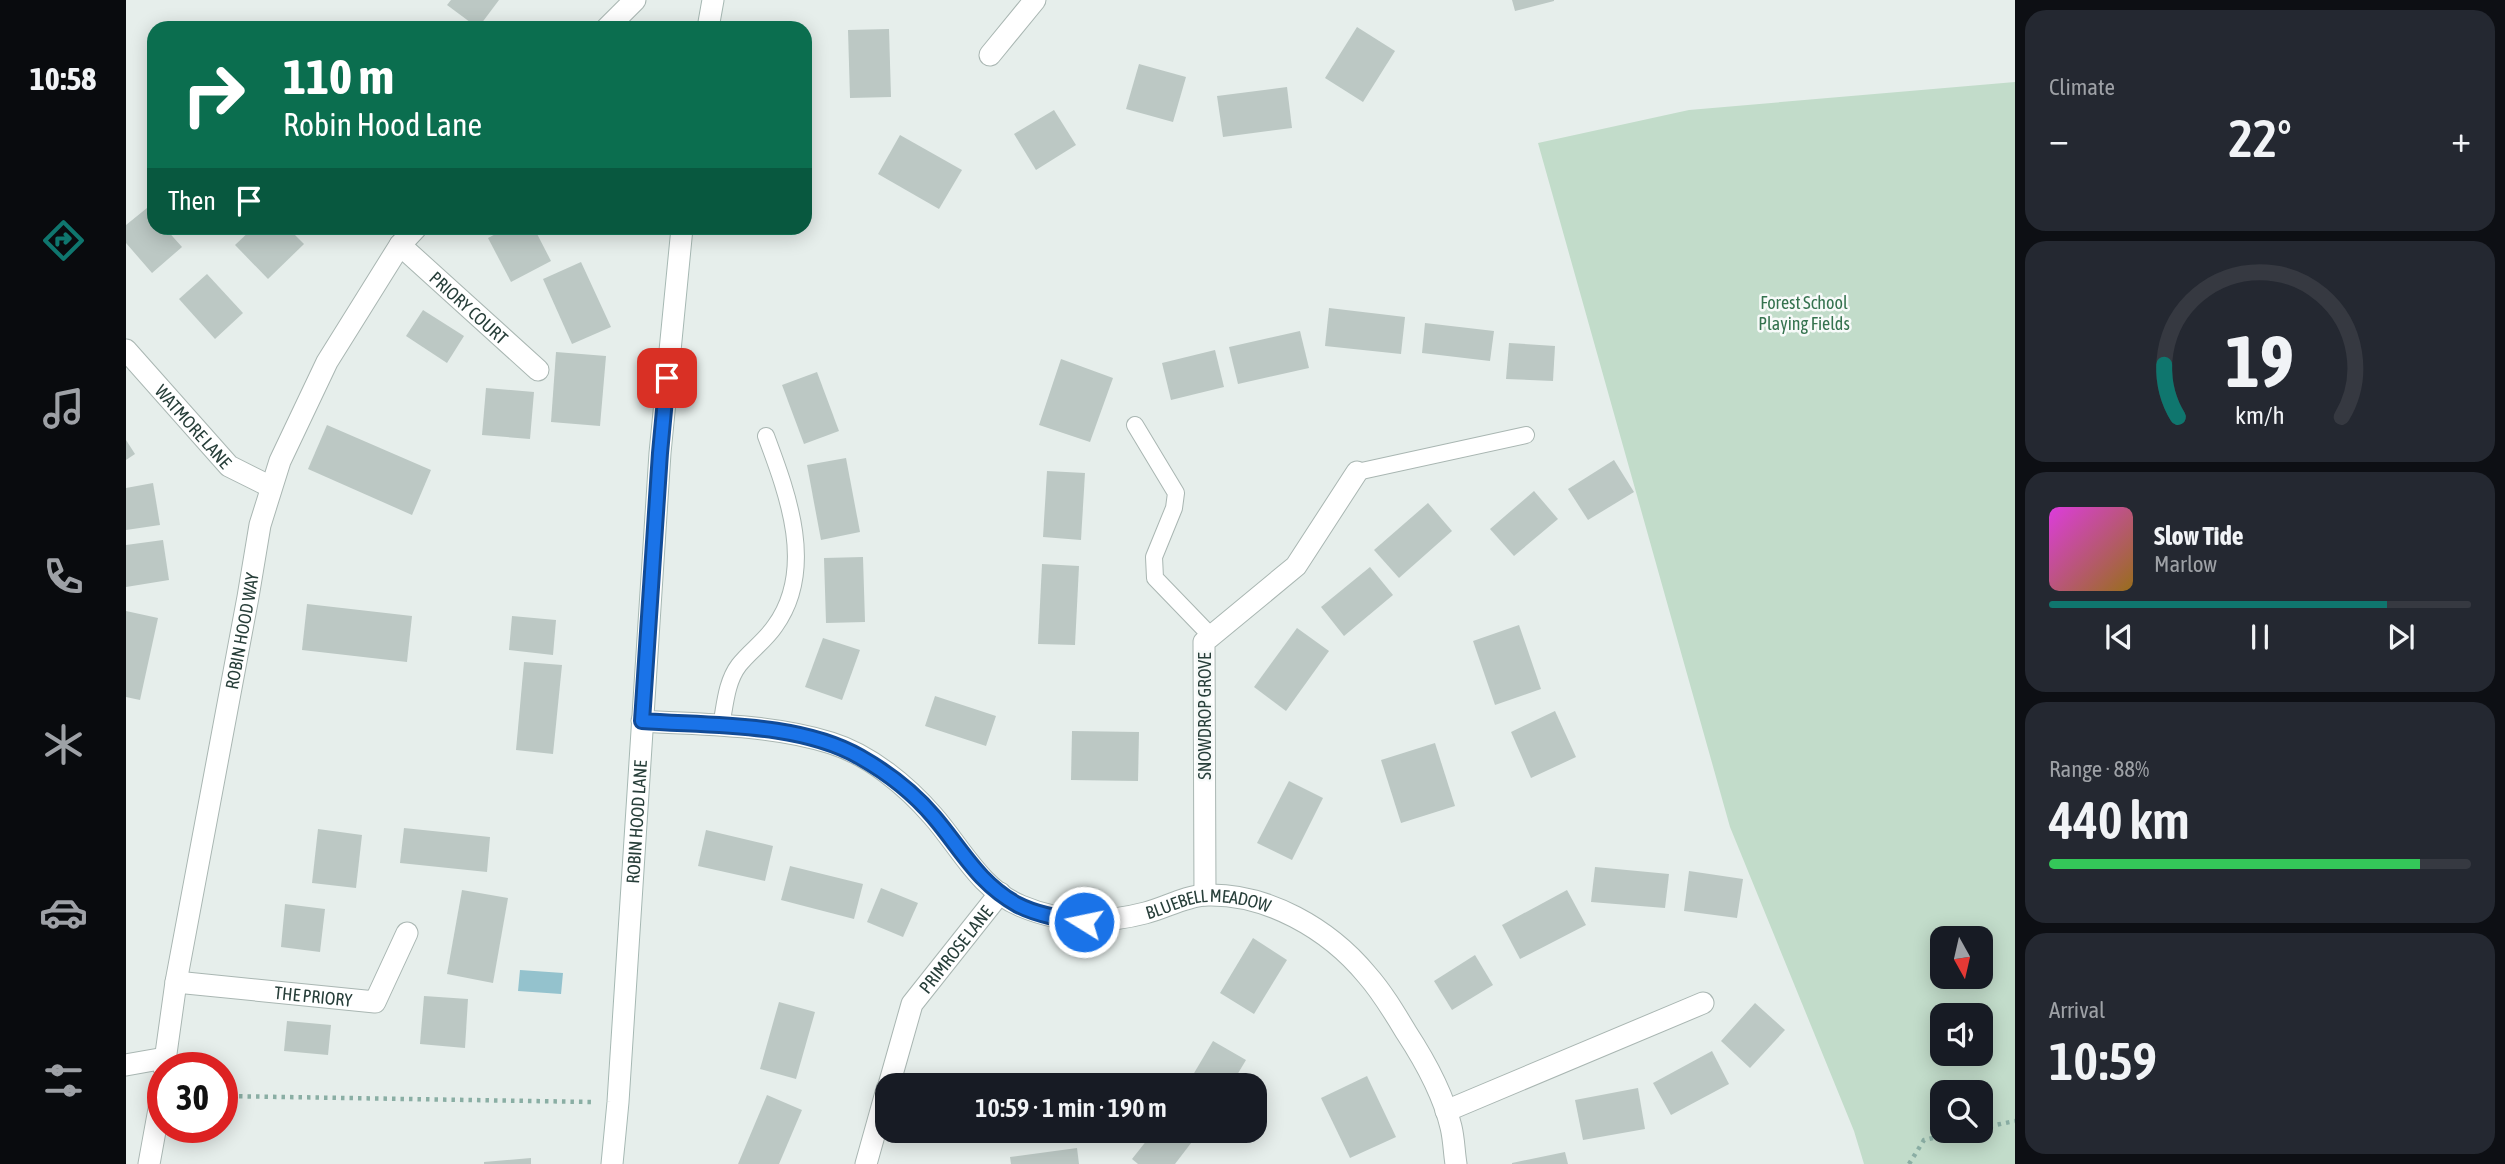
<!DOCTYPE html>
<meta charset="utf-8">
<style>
body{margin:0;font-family:"Asap Condensed",sans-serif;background:#242831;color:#f1f3f6;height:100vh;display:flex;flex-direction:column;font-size:26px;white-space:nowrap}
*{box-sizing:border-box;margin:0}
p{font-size:23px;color:#9ea1a6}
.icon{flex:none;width:38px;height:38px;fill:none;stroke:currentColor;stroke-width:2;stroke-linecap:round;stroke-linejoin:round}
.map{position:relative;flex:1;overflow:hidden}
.side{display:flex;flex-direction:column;gap:10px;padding:10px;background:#0d0f14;width:490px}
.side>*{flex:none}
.banner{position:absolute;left:21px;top:21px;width:665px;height:214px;border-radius:21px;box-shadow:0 4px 18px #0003;background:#0b6e4f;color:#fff;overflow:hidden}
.needle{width:46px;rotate:172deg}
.tools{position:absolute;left:1804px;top:926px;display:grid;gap:14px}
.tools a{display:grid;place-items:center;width:63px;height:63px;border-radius:14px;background:#171b24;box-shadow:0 4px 18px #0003;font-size:35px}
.speed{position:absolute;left:21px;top:1052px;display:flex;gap:14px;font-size:35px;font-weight:700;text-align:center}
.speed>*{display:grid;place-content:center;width:91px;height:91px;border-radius:50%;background:#171b24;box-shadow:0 4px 18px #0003;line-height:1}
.speed .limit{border:10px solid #d22;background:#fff;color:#111}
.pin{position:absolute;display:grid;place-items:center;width:60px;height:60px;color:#fff;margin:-30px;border-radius:14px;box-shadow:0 4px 10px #0006}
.me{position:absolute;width:77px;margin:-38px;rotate:280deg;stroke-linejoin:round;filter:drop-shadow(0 0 5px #0008)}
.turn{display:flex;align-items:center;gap:24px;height:147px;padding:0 21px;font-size:32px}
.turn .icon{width:91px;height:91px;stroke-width:2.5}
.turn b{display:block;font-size:49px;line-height:60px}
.then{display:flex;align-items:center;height:66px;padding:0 21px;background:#0003;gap:14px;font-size:26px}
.big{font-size:52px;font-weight:600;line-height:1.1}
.side .widget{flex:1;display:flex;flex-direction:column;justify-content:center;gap:10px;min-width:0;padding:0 24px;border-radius:21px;background:#242831}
.side .dial{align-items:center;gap:0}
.dial svg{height:182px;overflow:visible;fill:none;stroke:#363941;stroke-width:7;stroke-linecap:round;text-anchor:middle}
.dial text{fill:#f1f3f6;stroke:none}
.song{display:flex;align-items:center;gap:21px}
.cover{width:84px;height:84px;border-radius:10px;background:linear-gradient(135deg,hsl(300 70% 55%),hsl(40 70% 35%))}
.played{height:7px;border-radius:4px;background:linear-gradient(90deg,#0f766e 80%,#363941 80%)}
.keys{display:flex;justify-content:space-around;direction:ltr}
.heat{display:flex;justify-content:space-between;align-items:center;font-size:38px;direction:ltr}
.charge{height:10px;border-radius:5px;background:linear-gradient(90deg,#34c759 88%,#363941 0)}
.trip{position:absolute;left:749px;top:1073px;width:392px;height:70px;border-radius:21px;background:#171b24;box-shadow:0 4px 18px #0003;font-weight:600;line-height:70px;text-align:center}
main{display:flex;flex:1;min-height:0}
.tabs{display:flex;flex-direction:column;width:126px;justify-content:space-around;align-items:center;background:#090b0e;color:#9ea1a6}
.tabs .icon{width:49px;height:49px}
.tabs .current{color:#0f766e}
.tabs b{font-size:32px;color:#f1f3f6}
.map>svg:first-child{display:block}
</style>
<main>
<nav class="tabs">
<b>10:58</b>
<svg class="icon current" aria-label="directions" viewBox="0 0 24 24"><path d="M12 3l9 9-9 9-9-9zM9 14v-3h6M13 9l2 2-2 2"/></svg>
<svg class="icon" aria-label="music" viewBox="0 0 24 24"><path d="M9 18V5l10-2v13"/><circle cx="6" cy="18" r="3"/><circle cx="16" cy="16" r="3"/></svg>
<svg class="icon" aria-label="phone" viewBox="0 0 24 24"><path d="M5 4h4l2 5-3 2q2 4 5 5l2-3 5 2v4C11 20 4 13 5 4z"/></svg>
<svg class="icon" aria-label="climate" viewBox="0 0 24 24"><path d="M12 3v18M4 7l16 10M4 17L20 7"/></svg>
<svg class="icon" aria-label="car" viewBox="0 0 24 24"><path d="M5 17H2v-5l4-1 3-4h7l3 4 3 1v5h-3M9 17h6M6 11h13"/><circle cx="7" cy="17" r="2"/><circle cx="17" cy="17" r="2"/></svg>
<svg class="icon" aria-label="filters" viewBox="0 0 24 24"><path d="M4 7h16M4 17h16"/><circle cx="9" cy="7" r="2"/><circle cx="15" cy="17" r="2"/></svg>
</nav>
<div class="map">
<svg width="1889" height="1164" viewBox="0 0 1889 1164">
<rect width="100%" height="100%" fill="#e6eeeb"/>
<path fill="#c2dcca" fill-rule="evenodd" d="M1889,82V1164H1738L1728,1131L1604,827L1412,143L1563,110ZM1816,938H1855V976H1816ZM1816,1015H1855V1054H1816ZM1816,1092H1855V1130H1816Z"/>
<path fill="#94c2cd" d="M394,970L437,973L435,994L392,991Z"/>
<g fill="#bcc8c4">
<path d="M325,0H373L352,28L321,5Z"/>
<path d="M1386,0H1428V1L1389,11Z"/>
<path d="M1231,27L1269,51L1237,102L1199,78Z"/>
<path d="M763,29L765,97L724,98L722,30Z"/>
<path d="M1013,64L1060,77L1047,122L1000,109Z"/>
<path d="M1161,87L1166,128L1097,137L1091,96Z"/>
<path d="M928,110L950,145L910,170L888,134Z"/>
<path d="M774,135L836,170L813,209L752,174Z"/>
<path d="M21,208L28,215V228H39L56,247L26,273L0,243V225Z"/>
<path d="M127,228H162L178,244L142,279L109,245Z"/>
<path d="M381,228H408L425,261L385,282L362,238Z"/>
<path d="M455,262L485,327L446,344L417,279Z"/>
<path d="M81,274L117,313L89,339L53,299Z"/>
<path d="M1203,308L1279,317L1275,354L1199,346Z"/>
<path d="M297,310L338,336L321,363L280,336Z"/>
<path d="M1299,323L1368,331L1364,361L1296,353Z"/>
<path d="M1174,331L1183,368L1112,384L1103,347Z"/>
<path d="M1383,343L1429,346L1427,381L1380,379Z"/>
<path d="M1089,350L1098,387L1045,400L1036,363Z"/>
<path d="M430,352L480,356L474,426L425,422Z"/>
<path d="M935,359L987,378L964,442L913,425Z"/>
<path d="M691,372L713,431L678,444L656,385Z"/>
<path d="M360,388L408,392L404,439L356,435Z"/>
<path d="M201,425L305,470L286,515L182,469Z"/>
<path d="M0,440L9,454L0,460Z"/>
<path d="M720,458L734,532L695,540L681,465Z"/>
<path d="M1488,460L1508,492L1462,520L1442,489Z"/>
<path d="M921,471L959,473L955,540L917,537Z"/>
<path d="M27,483L34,525L0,530V488Z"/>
<path d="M1408,491L1432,519L1388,556L1364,529Z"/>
<path d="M1302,503L1326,531L1273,578L1248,550Z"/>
<path d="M37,540L43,580L0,587V545Z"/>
<path d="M737,557L739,622L700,623L698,558Z"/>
<path d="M916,564L953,566L949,645L912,644Z"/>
<path d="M1244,567L1267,595L1218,636L1195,607Z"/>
<path d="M181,604L286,616L281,662L176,650Z"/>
<path d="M0,611L32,618L14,700L0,697Z"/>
<path d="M386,616L430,620L427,655L383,650Z"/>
<path d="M1393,625L1415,689L1369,705L1347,641Z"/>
<path d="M1171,628L1203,651L1160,711L1128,687Z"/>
<path d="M697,638L734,650L716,700L679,687Z"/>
<path d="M398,662L436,665L427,754L390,750Z"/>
<path d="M809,696L870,716L860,746L799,726Z"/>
<path d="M1429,711L1450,757L1405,778L1385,732Z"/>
<path d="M946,731L1013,732L1012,781L945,780Z"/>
<path d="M1309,743L1329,806L1275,823L1255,760Z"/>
<path d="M1163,781L1197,798L1166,860L1131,843Z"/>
<path d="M278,828L364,837L361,872L274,863Z"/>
<path d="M192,829L236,835L230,888L186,883Z"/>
<path d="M580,830L647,846L639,881L572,866Z"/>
<path d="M664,866L737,884L728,919L655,900Z"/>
<path d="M1469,867L1543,874L1539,908L1465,902Z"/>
<path d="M1563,871L1617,879L1611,918L1558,911Z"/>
<path d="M755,888L792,903L777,937L741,922Z"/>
<path d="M336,890L382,898L367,983L321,974Z"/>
<path d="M1441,890L1460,925L1394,959L1376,925Z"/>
<path d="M159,904L199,909L194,952L155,947Z"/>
<path d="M1127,938L1161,960L1128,1014L1094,993Z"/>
<path d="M1349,955L1367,985L1326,1010L1308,981Z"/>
<path d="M298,996L342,999L339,1048L294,1044Z"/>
<path d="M653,1002L689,1012L670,1079L634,1069Z"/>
<path d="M1629,1003L1659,1030L1624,1068L1595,1041Z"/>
<path d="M161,1021L205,1025L202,1055L158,1051Z"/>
<path d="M1087,1041L1120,1060L1105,1085H1061Z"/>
<path d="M1586,1051L1603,1084L1545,1115L1527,1083Z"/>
<path d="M1241,1076L1270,1137L1224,1158L1195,1098Z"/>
<path d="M1512,1088L1519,1129L1457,1140L1449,1100Z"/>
<path d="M641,1095L676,1110L653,1164H612Z"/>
<path d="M1029,1130H1075L1049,1164H1012L1006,1159Z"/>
<path d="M951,1148L953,1164H885L884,1157Z"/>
<path d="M1439,1152L1442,1164H1386V1163Z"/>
<path d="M405,1158V1164H358V1162Z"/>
</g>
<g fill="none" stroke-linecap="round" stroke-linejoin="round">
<g stroke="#a9b6b2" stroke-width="18">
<g id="service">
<path d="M1009,425L1050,493L1048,508L1028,557L1029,578L1085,636"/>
<path d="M1231,472L1400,435"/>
<path d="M595,726C599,706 600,682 613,665C624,651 639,641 649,626C690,569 662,495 640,436"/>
</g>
</g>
<g stroke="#a9b6b2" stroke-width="23">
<g id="minor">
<path d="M481,28L509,0"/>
<path d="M864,55L909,0"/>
<path id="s1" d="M274,245L412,370"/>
<path id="s2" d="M0,350L103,466L145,487"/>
<path id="s3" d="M516,721C578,725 645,724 705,743C744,755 781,786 807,816C835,848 854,889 895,906C935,923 977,924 1019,913C1039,908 1059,896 1080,895C1141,893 1203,929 1241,975C1256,992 1268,1012 1280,1032C1299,1061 1317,1093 1325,1127C1328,1139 1328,1152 1330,1164"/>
<path d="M1079,895L1078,642L1170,566L1231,472"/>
<path id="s4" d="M50,982L249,1002L281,933"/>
<path d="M0,1065L39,1058"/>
<path id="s5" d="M38,1068L50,982L122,597L134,525L154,461L201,362L274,245L290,228"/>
<path id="s6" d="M763,1085L786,1004L874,893"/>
<path d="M1320,1111L1577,1003"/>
<path d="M23,1164L37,1087"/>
<path d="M740,1164L761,1089"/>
</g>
</g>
<g stroke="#a6b8b3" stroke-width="23">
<g id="secondary">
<path d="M582,28L587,0"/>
<path id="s7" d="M486,1164L492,1102L534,453L556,228"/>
</g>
</g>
<g stroke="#8aaea4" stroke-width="4.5" stroke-dasharray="3.5 5" stroke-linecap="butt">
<path d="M96,1096L467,1102"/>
<path d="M1855,1128L1889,1121"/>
<path d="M1783,1164L1798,1140L1844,1130"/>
</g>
<use href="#service" stroke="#fff" stroke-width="16"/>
<use href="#minor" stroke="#fff" stroke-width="21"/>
<use href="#secondary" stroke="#fff" stroke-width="21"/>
</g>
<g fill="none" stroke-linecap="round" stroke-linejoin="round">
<g stroke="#114b97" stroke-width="18">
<path id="route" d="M541,378L534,453L516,721C585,726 673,722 734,757C762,773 787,792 808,817C836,850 852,883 892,905C911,915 936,919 958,922"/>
</g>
<use href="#route" stroke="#1a73e8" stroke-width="12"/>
</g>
<g text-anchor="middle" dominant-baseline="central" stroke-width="5" stroke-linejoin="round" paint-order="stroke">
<g font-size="18" fill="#34724e" stroke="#f7faf9">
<text x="1678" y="302">Forest School<tspan x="1678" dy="21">Playing Fields</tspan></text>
</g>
<g font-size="18" fill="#273e39" stroke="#f7faf9">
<text stroke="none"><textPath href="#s1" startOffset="93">PRIORY COURT</textPath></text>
<text stroke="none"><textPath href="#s2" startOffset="102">WATMORE LANE</textPath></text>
<text stroke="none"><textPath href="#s5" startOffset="444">ROBIN HOOD WAY</textPath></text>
<text transform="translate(1078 716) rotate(-90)">SNOWDROP GROVE</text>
<text stroke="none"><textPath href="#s7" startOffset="343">ROBIN HOOD LANE</textPath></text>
<text stroke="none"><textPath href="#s3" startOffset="637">BLUEBELL MEADOW</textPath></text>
<text stroke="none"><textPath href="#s6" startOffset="154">PRIMROSE LANE</textPath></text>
<text stroke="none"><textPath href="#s4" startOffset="138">THE PRIORY</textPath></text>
</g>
</g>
</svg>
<div class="tools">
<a><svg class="needle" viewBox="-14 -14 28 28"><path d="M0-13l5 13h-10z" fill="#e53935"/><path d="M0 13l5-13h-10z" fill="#9ea1a6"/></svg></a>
<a><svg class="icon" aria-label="sound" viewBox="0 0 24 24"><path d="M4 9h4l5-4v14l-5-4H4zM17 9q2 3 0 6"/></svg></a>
<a><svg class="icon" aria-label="search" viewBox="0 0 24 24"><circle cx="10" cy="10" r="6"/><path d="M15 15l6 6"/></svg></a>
</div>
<div class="speed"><div class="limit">30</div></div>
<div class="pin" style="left:541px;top:378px;background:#d93025"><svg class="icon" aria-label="arrive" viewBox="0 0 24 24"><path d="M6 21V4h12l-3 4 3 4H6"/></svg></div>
<svg class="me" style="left:958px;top:922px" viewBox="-20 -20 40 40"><circle r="17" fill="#1a73e8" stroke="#fff" stroke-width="3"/><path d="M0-11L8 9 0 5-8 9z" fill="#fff"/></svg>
<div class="trip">10:59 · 1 min · 190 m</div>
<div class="banner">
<div class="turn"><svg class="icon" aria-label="right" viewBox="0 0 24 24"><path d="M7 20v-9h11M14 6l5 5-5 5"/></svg><div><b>110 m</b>Robin Hood Lane</div></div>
<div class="then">Then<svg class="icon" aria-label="arrive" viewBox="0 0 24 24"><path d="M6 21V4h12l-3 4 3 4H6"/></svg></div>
</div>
</div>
<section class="side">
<div class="widget"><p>Climate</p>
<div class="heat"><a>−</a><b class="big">22°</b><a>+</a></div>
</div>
<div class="widget dial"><svg viewBox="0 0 100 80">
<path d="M14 69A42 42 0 1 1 86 69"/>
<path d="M14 69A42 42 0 0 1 8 46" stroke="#0f766e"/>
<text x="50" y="56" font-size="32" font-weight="700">19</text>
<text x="50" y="72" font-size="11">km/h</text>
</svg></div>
<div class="widget">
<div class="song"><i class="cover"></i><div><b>Slow Tide</b><p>Marlow</p></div></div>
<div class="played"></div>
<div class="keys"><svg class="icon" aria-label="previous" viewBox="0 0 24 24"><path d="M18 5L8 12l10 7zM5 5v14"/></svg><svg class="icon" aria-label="pause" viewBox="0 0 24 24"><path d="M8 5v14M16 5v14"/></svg><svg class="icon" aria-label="next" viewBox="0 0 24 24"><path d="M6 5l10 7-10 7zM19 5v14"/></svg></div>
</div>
<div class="widget"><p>Range · 88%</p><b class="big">440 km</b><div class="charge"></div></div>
<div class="widget"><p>Arrival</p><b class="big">10:59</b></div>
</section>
</main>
